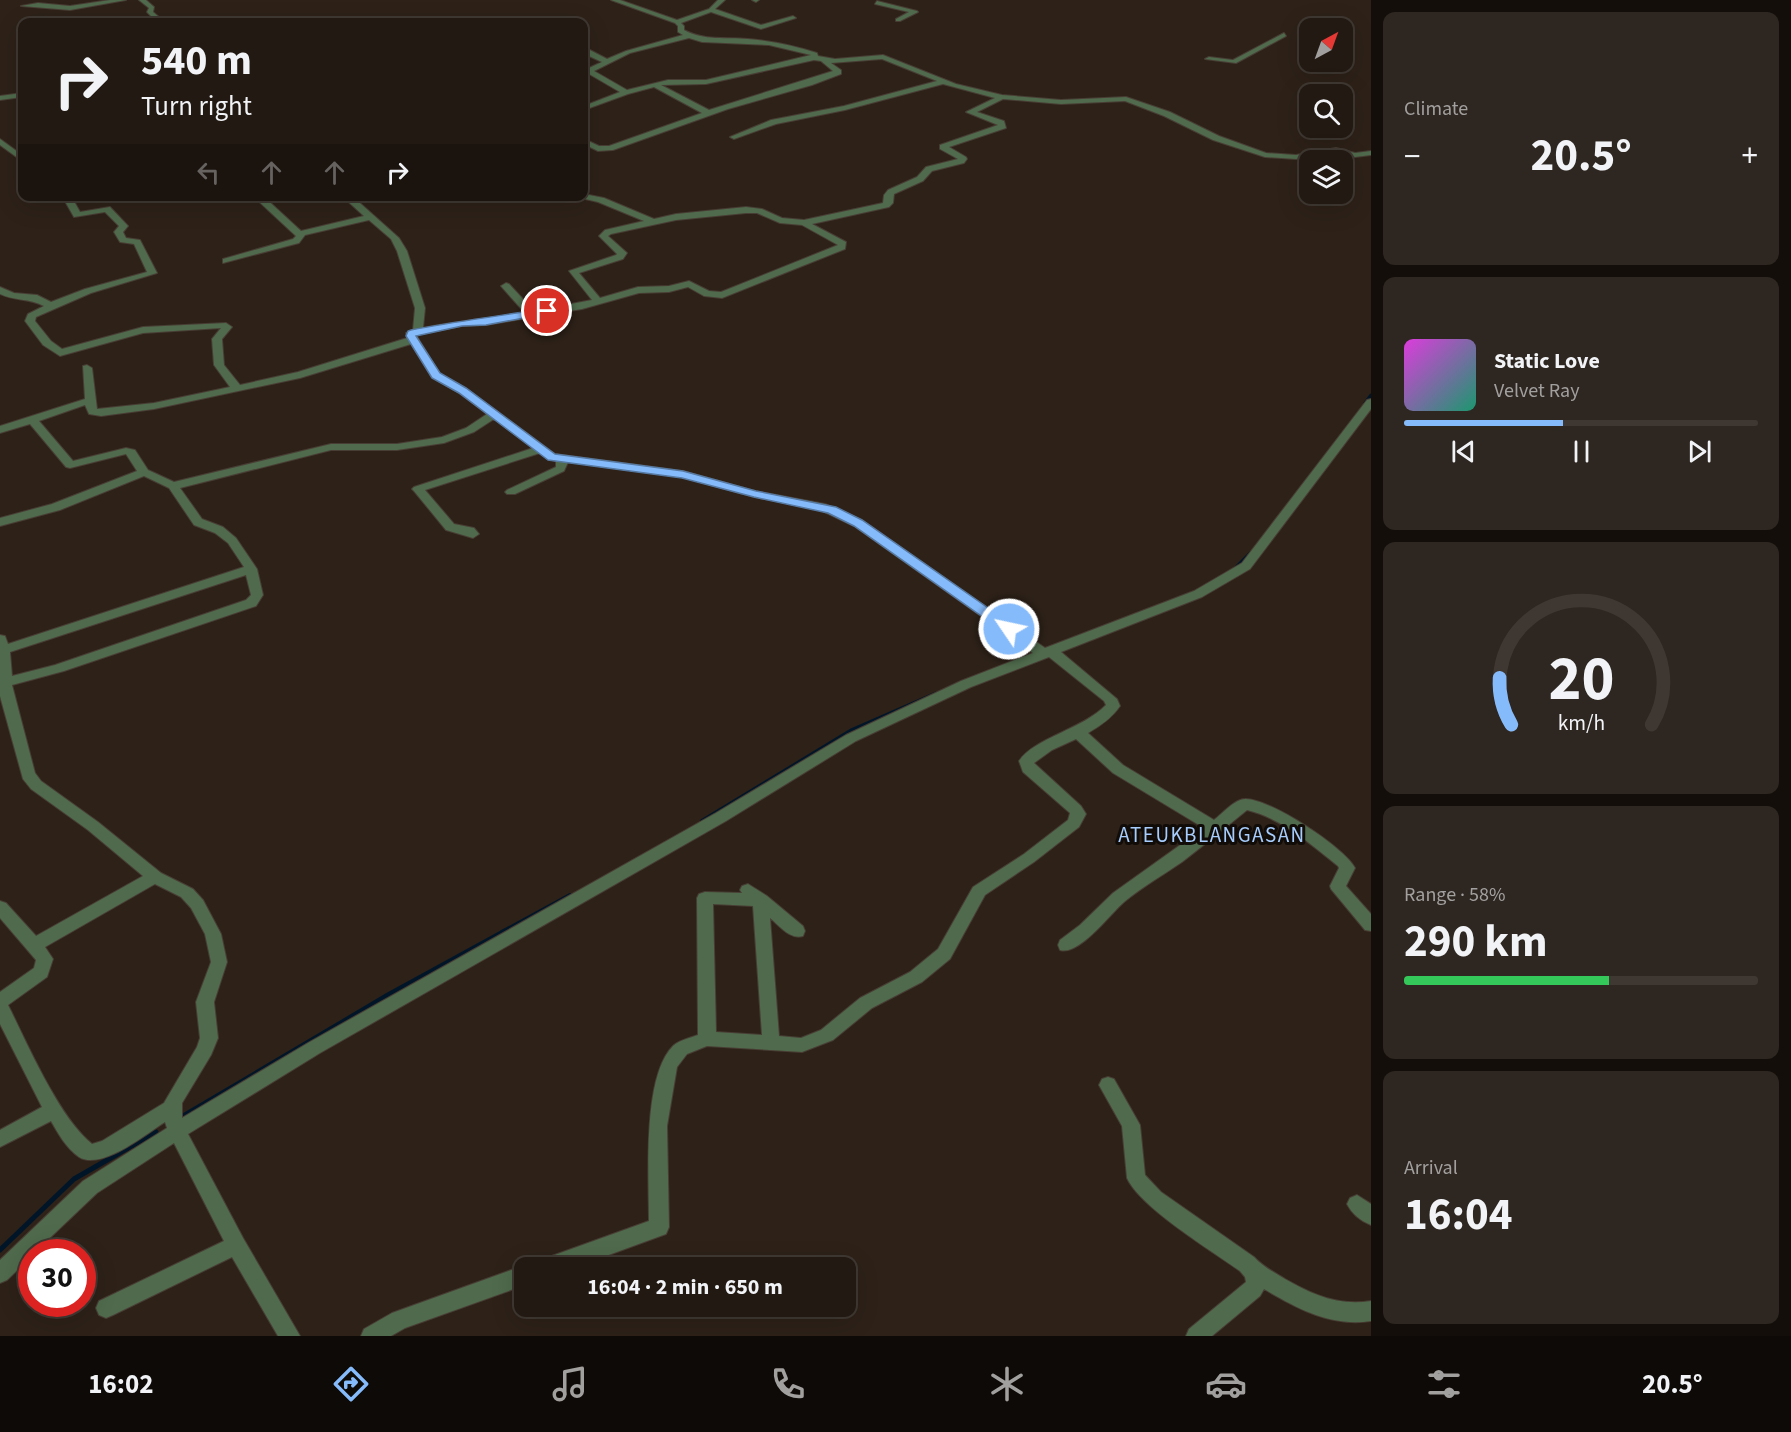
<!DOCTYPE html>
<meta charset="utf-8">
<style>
body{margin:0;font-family:"Source Sans 3",sans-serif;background:#2e2620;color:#f1f3f6;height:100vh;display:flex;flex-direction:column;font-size:22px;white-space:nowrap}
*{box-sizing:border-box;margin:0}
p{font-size:20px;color:#a2a09f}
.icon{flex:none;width:33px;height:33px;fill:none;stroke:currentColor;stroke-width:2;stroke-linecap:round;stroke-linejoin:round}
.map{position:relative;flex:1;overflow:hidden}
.side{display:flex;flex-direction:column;gap:12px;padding:12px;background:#130e0a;width:420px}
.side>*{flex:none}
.top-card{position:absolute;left:18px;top:18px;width:570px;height:183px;border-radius:12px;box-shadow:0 6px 24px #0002,0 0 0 2px #3f3832;background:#221912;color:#f1f3f6;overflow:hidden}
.needle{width:39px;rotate:41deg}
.controls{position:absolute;left:1299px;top:18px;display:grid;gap:12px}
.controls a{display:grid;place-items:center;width:54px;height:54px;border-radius:12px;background:#221912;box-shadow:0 6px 24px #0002,0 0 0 2px #3f3832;font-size:30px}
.speed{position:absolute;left:18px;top:1239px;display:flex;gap:12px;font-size:30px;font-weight:700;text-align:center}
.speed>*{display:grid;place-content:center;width:78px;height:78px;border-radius:50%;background:#221912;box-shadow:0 6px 24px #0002,0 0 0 2px #3f3832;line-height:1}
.speed .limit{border:9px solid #d22;background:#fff;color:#111}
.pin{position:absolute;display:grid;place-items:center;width:51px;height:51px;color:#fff;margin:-26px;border:3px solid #fff;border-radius:50%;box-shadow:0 2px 6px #0007}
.me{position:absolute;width:66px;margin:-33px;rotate:304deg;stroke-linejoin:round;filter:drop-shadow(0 0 4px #0008)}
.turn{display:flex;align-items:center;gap:21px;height:126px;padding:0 24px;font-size:27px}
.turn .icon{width:78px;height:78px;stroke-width:2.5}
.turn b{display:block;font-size:42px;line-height:51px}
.lanes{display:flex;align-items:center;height:57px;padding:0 24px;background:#0003;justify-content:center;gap:30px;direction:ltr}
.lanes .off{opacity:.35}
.big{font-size:45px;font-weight:700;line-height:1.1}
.side .card{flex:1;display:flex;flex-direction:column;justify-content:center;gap:9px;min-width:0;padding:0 21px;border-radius:12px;background:#2e2620}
.side .dial{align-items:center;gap:0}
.dial svg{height:156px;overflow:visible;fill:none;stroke:#3f3832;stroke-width:7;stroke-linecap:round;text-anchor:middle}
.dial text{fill:#f1f3f6;stroke:none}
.song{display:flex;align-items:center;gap:18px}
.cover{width:72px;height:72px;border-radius:9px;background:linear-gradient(135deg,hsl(300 70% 55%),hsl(160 70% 35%))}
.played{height:6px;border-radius:3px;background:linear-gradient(90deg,#86bbfb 45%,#3f3832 45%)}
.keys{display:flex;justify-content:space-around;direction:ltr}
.heat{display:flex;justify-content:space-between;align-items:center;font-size:33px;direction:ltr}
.charge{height:9px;border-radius:4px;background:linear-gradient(90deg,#34c759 58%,#3f3832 0)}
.trip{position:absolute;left:514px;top:1257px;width:342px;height:60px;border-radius:12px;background:#221912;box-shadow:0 6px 24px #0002,0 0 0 2px #3f3832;font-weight:700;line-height:60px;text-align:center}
.dock{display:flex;height:96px;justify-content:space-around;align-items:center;background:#0e0a07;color:#a2a09f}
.dock .icon{width:42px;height:42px}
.dock .current{color:#86bbfb}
.dock b{font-size:27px;color:#f1f3f6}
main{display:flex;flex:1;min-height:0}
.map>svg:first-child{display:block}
</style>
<main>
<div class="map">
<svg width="1371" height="1336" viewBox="0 0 1371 1336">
<rect width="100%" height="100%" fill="#2d2118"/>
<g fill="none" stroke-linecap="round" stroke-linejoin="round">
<g stroke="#001628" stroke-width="3">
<path d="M1365,403L1371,395"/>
<path d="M1235,568L1251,552"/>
</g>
<g stroke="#001628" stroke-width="4">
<path d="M702,821L852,730L937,693"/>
<path d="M502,932L570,895"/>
</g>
<g stroke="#001628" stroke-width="5">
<path d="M185,1115L388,995L505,931"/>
<path d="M0,1250L74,1179L156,1132"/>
</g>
<g stroke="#483d34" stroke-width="2">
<g id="minor">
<path d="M110,0H126L70,10L21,6L38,3L70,6Z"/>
<path d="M139,0H146L154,7L153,12L160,18L157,22H151L153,18L147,12L149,8Z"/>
<path d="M611,0H620L677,20L709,9L718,0H725L715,9L761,25L793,16L796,18L761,29L711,12L681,23L684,26V30C704,41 726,37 748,39C772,41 795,46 817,53L818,56L835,59L883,55L956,84L1002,95L1061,100L1126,97L1170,112L1219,136L1266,153L1296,155L1336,148L1355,153L1371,151V155L1355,157L1336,152L1296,159L1265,157L1213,140L1164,116L1125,101L1061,104L1003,99L977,112L1004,121L1006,128L949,147L966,157L967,159L964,163L932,171L923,181L894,194L893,203L889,207L812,224L846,242L845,249L722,298L704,296L688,287L669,292L639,293L582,309L486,325L462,326L416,335L440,374L467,389L555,454L683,471L755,491L825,504L862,520L1045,648L1194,591L1242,563L1367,400L1371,399V409L1250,569L1202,597L1061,652L1117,699L1120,706C1112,718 1100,726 1088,733L1123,765L1214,820C1222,814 1235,799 1245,799C1269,798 1344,847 1355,868L1346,886L1371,914V931L1365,930L1331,889L1330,886L1339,868L1338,866C1312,845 1281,818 1247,810C1226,827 1204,845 1182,862C1163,875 1142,887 1124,902C1110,914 1079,956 1060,950L1058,945L1060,940L1080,925L1113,893L1204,828L1113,773L1076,739L1052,750L1034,763L1081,806L1086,814L1079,827L1034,862L985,895L950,959L922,982L872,1008L833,1040L802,1052L707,1046L687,1054L677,1067L667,1126L669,1227L666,1234L573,1268H535L538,1261L649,1221C649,1178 642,1077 673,1046C679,1040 690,1038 698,1035L697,898L699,894L705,892L742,893L740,890L742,886L748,884L767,896L803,926L805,931L803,936C790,940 780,926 770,918L779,1036L801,1038L821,1030L860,998L910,972L938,949L973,887L1024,854L1068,820L1070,813L1023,772L1019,761C1034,738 1083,729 1106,705L1104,701L1049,657L971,687L856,741L726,821L320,1053L188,1134L243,1238L300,1336H278L232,1257L113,1315L106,1318L99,1315L96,1308L99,1301L224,1241L174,1143L97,1193L35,1252H32V1256L7,1280L0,1283V1260L83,1181L167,1128L165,1122C146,1134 101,1171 79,1157C66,1148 58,1133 51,1121L0,1147V1130L42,1107L0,1024V992L34,968L36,960L0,918V901L6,903L36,936L143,876L88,830L31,789L23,779L0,696V635L5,636L8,644L244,567L228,543L215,533L194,525L169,488L144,476L60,510L0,526V518L52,504L137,471L126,454L70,468L66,467L30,424L0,433V426L85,399L83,366L87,365L92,368L97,409L154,403L230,387L214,365L212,339L221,328L143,333L60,356L43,345L25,321L28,314L44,306C29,298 14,301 0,294V287L14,293L37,295L51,302L85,289L147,272L134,244L120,242L114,232L119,226L105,212L74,217L62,196H71L80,212L110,207L128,226L123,232L126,238L140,240L157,273L91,293L36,317L35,321L51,341L62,349L143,327L226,323L232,327L222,339L224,365L240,385L298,372L407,338L406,333L413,330L415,308L397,251L391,239L369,220L305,235L299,243L223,263V259L293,239L296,236L253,196H263L301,231L364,216L342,196H352L399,238L407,251L425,308L423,328C457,321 491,318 525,313L501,286L506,283L509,284L534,311L592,300L569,271L616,255L617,254L599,236L605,230L644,221L598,202L581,198L584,194L604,198L654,219L676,214L746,207L762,209L782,218L804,220L883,203L884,195L888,190L917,177L926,167L958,159L940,149V145L998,125L966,112L995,98L943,84L845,110L776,124L734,139L730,137L771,120L844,106L937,81L882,59L831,63L841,70V74L812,85L728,109L613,150L598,151L584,144V139L599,146H609L702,113L654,87L628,94L584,110V106L620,92L584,71V66L589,68L602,62L589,56L584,51V47L607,59L626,51L683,35L678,32V26L675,23ZM689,38L702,42L769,45L811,55L706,80H668L627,90L594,71L630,53ZM814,60L821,61L833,71L709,110L661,85L706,84ZM746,213H757L780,223L802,225L838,245L721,292L709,291L689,281L669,286L638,287L600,298L579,273L623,259L627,253L608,236L611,234L676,220ZM411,344L432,378L459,393L487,414L466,428L442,437L397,444H331L174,482L148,470L135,450L126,448L73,461L39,421L85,405L89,414L101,416L154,409L300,378ZM494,419L533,448L414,487L412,489L414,491L446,530L473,538L479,534L474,528L454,524L425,490L540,453L548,459L556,461V467L507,490L505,492L507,494H515L564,471L568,462L682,477L754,497L818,509L854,526L1033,653L961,681L846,735L716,813L308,1043L182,1118V1103L211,1055L218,1038L214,1002L227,962L221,934L203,900L193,889L161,873L98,822L41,781L35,773L12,685L64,671L256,606L263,595L257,569L236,538L223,527L202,519L180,488L331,450H397L444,443L474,432ZM246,575L251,595L246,600L55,665L12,676L10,652ZM155,884L181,897L191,908L205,934L211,962L196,1002L200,1038L197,1047L164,1103L102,1141L92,1144C59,1118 27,1043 8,1005L47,977L53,959L45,947ZM713,904L753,906L762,1035L716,1032Z"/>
<path d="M752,0H759L756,2Z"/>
<path d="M877,1L917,11L918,12L900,21H896V19L909,12L875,4Z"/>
<path d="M1284,33L1286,36L1236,63L1205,59L1209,57L1233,60Z"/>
<path d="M22,93V97L0,100V96Z"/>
<path d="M0,139L22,155V161L0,145Z"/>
<path d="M1108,1077L1114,1079L1140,1125L1145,1175L1161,1192L1254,1257C1263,1267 1274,1272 1285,1279C1313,1295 1338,1306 1371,1301V1321C1331,1327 1298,1309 1264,1289L1260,1296L1212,1336H1186L1189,1329L1246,1282L1245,1277L1240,1271C1212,1251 1140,1207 1127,1178L1122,1126L1099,1085L1102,1079Z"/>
<path d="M1357,1195L1371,1204V1225C1361,1221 1352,1214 1347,1204L1350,1198Z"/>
<path d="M525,1265L530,1268H525V1285L405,1328L391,1336H361L364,1329L392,1313Z"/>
</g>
</g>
<use href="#minor" fill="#4f6a4c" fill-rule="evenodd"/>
</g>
<path fill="#86bbfb" stroke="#577aa3" stroke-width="1.5" d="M547,308L552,311L551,313L486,325L462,326L416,336L440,373L466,388L555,454L683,471L756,491L836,507L862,520L1014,626L1016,629L1014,632H1004L854,526L828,513L754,497L682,478L548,460L459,393L432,378L406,336L408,331L411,330C457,321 502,316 547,308Z"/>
<g text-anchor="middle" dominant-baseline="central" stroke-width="6" stroke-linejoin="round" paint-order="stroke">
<g font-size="21" letter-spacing="1.5" fill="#a6cdfd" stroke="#110c08">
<text x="1212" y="835">ATEUKBLANGASAN</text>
</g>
</g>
</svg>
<div class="controls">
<a><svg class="needle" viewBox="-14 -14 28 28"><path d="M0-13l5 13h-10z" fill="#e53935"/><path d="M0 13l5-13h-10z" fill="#a2a09f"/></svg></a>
<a><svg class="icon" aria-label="search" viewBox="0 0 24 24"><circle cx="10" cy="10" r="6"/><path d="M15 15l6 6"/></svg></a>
<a><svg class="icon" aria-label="layers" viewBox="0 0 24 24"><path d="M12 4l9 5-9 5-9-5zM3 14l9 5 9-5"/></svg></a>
</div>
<div class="speed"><div class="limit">30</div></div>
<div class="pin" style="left:547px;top:311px;background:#d93025"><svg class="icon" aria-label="arrive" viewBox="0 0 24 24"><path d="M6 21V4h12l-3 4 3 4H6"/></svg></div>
<svg class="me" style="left:1009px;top:629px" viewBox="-20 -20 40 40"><circle r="17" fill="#86bbfb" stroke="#fff" stroke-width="3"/><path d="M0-11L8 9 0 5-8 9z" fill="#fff"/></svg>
<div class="trip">16:04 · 2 min · 650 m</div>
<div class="top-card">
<div class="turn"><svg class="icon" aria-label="right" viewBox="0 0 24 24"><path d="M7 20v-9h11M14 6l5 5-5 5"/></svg><div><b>540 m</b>Turn right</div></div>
<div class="lanes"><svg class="icon off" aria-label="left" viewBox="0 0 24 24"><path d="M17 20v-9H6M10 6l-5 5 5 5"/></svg><svg class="icon off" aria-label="ahead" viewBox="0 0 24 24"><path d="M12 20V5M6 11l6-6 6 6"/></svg><svg class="icon off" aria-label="ahead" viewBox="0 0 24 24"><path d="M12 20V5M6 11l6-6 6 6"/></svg><svg class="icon" aria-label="right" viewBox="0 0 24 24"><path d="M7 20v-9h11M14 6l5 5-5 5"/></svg></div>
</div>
</div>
<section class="side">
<div class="card"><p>Climate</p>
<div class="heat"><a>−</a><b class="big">20.5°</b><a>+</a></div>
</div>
<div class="card">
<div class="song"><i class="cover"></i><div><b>Static Love</b><p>Velvet Ray</p></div></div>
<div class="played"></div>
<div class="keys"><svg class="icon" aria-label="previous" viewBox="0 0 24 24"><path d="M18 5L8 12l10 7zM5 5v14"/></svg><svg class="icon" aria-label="pause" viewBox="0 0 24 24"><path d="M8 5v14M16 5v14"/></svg><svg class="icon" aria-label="next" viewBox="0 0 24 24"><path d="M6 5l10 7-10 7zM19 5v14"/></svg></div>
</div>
<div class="card dial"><svg viewBox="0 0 100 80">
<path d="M14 69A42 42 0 1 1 86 69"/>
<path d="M14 69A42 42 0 0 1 8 45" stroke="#86bbfb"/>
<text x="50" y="56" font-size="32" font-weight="700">20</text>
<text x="50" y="72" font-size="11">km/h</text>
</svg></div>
<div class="card"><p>Range · 58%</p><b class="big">290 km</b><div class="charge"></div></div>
<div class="card"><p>Arrival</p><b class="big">16:04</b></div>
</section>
</main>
<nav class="dock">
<b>16:02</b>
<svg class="icon current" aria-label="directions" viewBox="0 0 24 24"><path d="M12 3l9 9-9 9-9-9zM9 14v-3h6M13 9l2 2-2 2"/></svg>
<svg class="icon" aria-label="music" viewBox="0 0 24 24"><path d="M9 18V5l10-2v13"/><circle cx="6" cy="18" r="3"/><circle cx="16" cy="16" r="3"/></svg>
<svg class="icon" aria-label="phone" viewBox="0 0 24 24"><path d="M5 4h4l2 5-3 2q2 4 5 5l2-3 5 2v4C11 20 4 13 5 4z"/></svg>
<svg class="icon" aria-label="climate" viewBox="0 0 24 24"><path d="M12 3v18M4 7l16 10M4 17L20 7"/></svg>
<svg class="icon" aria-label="car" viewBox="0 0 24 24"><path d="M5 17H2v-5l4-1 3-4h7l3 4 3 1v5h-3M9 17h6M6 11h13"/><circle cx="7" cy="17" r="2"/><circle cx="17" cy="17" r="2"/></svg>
<svg class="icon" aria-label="filters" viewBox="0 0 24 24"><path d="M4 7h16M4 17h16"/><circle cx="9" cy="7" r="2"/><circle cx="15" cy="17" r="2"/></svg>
<b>20.5°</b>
</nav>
